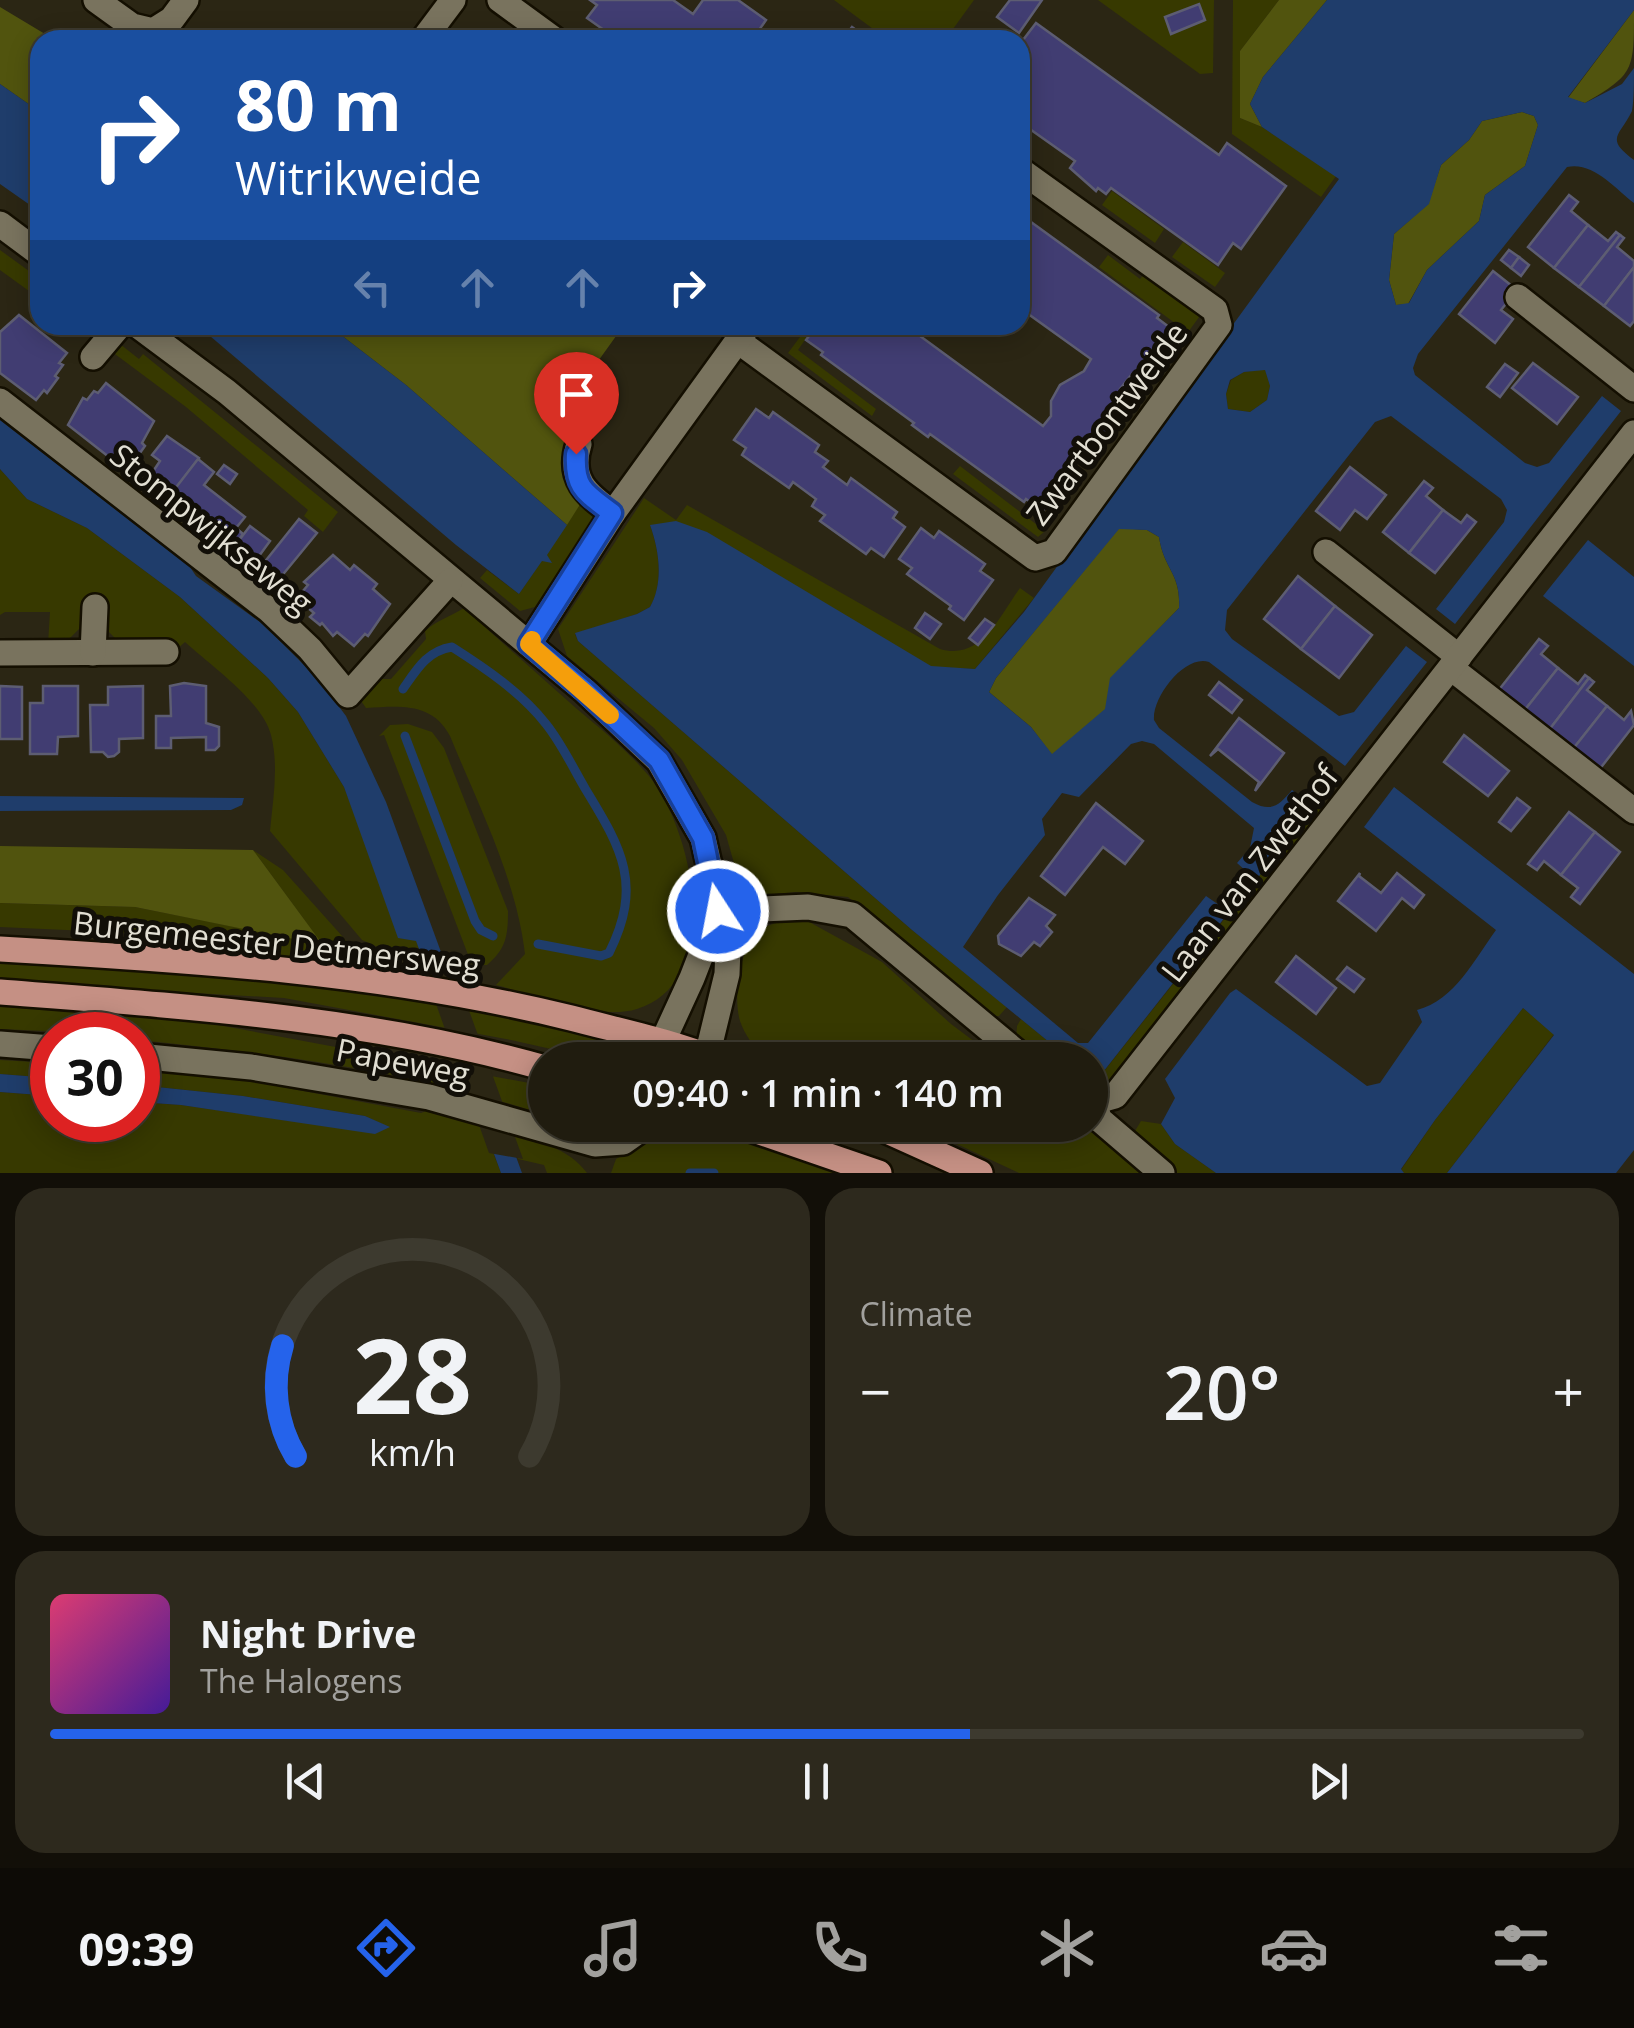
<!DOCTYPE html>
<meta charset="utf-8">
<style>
body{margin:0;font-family:"Open Sans",sans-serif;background:#2d291d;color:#f1f3f6;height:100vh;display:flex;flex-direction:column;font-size:38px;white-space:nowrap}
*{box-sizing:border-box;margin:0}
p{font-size:32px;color:#a2a19e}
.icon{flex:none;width:55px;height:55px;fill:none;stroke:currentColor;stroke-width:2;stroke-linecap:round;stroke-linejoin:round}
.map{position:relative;height:1173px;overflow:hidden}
.side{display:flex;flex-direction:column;gap:15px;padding:15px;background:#120f08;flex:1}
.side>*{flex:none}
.guide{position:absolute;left:30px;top:30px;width:1000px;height:305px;border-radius:30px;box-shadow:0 5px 25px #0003,0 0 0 2px #3d3a2f;background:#1a4fa0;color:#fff;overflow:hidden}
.speed{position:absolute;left:30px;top:1012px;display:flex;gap:20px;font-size:50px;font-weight:700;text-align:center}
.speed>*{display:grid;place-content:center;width:130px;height:130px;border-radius:50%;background:#201c0f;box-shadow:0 5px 25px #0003,0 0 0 2px #3d3a2f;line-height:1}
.speed .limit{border:15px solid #d22;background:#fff;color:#111}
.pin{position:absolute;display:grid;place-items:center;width:85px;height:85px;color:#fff;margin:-102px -42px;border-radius:50% 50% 50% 0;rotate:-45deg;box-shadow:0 0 10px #0007}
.pin .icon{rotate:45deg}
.me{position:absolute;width:110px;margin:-55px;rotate:349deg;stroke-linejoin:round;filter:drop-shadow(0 0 8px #0008)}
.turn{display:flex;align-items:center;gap:35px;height:210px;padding:0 40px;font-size:45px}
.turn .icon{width:130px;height:130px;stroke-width:2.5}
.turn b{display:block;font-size:70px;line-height:85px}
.lanes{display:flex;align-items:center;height:95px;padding:0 40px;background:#0003;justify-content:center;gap:50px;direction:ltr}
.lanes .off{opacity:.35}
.big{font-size:75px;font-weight:600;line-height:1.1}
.side .card{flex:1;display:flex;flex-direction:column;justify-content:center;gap:15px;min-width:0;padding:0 35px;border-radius:30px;background:#2d291d}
.side .dial{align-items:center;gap:0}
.dial svg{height:260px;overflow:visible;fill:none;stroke:#3d3a2f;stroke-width:7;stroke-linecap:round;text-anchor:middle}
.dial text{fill:#f1f3f6;stroke:none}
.song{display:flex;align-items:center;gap:30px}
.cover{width:120px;height:120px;border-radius:15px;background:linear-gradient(135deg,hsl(340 70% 55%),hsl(260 70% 35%))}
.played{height:10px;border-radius:5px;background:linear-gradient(90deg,#2563eb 60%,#3d3a2f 60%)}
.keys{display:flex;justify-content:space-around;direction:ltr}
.heat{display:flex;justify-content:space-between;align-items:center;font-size:55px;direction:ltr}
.side .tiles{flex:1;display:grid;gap:15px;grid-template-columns:1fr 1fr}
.card:last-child{grid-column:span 2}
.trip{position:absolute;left:528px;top:1042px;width:580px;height:100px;border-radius:50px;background:#201c0f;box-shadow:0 5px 25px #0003,0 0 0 2px #3d3a2f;font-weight:600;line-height:100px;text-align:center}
.menu{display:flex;height:160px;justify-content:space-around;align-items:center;background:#0d0b06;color:#a2a19e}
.menu .icon{width:70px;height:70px}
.menu .selected{color:#2563eb}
.menu b{font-size:45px;color:#f1f3f6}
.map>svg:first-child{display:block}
</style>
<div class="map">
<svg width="1634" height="1173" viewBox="0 0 1634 1173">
<rect width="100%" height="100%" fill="#2b2614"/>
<g fill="#373900">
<path d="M834,0H974L945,40H888Z"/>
<path d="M1098,0H1214L1213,73L1200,74Z"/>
<path d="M1233,0H1279L1240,51V118L1262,127L1336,176L1321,197L1232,134Z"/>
<path d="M1112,191L1164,229L1155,243L1102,205Z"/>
<path d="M1183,242L1225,273L1215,287L1172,257Z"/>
<path d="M0,250L40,279V299L0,270Z"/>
<path d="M1108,255L1140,279L1146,272L1202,313L1170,357L1165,353L1183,329L1099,267Z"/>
<path d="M76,325H96L139,359L143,354L311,490L338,512L323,532L304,516L308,510L186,407Z"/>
<path d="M809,325H815L798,350L876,409L872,416L788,353Z"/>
<path d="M1265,369L1270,386L1267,400L1250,412L1228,409L1226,394L1231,380L1244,372Z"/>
<path d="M960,466L1045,531L1038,537L953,474Z"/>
<path d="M0,469L27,499L87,528L180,597L268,678L298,712L344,787L365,842L416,940L422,958L391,953L362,940L270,831C273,799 279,766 271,735C263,702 210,665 185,642L176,650L118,641L105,628L83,625L63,645L48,644L50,612H5L0,615Z"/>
<path d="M644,498L676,520L687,505L940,649C981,661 999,617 1020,588L1034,598L975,669L931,667L650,525C659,550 664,583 650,607L637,614L575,634L578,641L912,930L1007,1007L999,1016H988L848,897L796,892L765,895L750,890L739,881L726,835L682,760L654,728L567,656L558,629Z"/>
<path d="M581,503L596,516L535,607L520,611L480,578L487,570L519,594Z"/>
<path d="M464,608C501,642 539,675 577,709C602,730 628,751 649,776C693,830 726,981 637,1009C599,1021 534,995 496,985L525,954C516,878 479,807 450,736C432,702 400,706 366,708L359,698L379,679H391L426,639L425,631C437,620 450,617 464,608Z"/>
<path d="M408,724L432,732L444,748L508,911C508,936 506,949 487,965H472L384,735L379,736L390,725Z"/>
<path d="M1314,806L1325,813L1116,1081L1090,1095V1076L1097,1080Z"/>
<path d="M253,850L283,870L351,946L365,956L417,976L132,933L0,927V903L135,907L322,944Z"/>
<path d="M802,918L882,962L951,1024L999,1060H767C756,1050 745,1036 740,1021C733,998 739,949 758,932C770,922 787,920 802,918Z"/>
<path d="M0,958L136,966L431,996L610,1037L604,1060H600L511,1040L284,998L0,982Z"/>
<path d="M0,1002L213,1024L545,1086V1115C414,1071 275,1054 138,1040V1035L0,1029Z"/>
<path d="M1523,1008L1554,1034L1447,1173H1404L1401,1170L1435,1120Z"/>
<path d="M1021,1019L1071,1060H1039L1016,1040L1017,1026Z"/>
<path d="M0,1060L52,1063V1078L0,1074Z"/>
<path d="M138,1070L245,1080L421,1113L426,1111L483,1126L501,1173H0V1092L52,1096V1120H138V1102L181,1105L375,1133L388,1127L365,1116L243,1096L138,1085Z"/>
<path d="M1141,1121L1161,1124L1175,1144L1216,1173H1171L1135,1131Z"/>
<path d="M704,1125L840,1173H611L616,1159L671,1128Z"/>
<path d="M916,1125H1086L1149,1173H1019Z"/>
<path d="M508,1132C536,1140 570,1149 587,1173H547L544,1165L518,1159Z"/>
</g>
<g fill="#51540e">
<path d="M1279,0H1327L1263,77L1250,104L1262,127L1240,118V51Z"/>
<path d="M0,7L55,40H40V112L0,84Z"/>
<path d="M1634,10C1634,71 1634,74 1585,103L1568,98Z"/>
<path d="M1522,112L1534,116L1538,125L1525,166L1485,195L1479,221L1427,270L1408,304L1396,305L1389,280L1394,234L1428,204L1441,165L1469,140L1482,121Z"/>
<path d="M328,325H624L553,424L571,438L581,503L567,525L406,385Z"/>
<path d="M1119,528L1147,530L1159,537C1164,570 1181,573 1179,608L1111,678L1106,709L1052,755L1031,727L989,692L996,678Z"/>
<path d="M0,846L253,850L323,945L135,907L0,903Z"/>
</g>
<g fill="#1f3d6b" fill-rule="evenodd">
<path d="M1327,0H1634V10L1568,97L1585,103L1622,84L1634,68C1634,81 1634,100 1632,111C1620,136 1604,138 1634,160V203C1615,188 1592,161 1567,167L1418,354L1413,368L1415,375L1525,463L1537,467L1549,463L1602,396L1621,411L1455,624L1436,609L1504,522L1507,510L1501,499L1391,416L1375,422L1227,610L1225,630L1232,639L1339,716L1354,712L1406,646L1427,662L1345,766L1209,662C1185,654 1152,697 1154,720L1159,728L1252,802C1272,813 1279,805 1292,790L1314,806L1256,880L1237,863L1250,848L1254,828L1154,744L1142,741L1131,744L1079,797L1062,793L1042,819L1045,835L998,895L963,947L1078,1043H1088L1206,896L1229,912L1096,1081L1090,1076V1060H1071L912,930L578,641L575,633L637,614L650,607C664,582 659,550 650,525L676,521L707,532L931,666L975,669L1024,612L1339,179L1262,127L1250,104L1263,77ZM1522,112L1534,116L1538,125L1525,166L1485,195L1479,221L1427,270L1409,303L1396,305L1389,280L1394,234L1429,204L1441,165L1469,140L1482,121ZM1265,370L1270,386L1267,400L1250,412L1228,409L1226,394L1230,380L1244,372ZM1119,529L1147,530L1159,537C1164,570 1181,573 1179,608L1110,678L1105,709L1052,754L1031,727L989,692L996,678Z"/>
<path d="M0,84L40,112V212L0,184Z"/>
<path d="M197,325H328L406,385L567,525L547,555L552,563L542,561L519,594L456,545Z"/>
<path d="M0,420L190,567L196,576L260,622L281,642L319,680L346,716L386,802L522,1173H501L416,941L398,938L344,787L298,712L268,678L180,597L87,528L27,499L0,469Z"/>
<path d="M1588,540L1634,577V666L1543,596Z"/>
<path d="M1394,787L1634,974V1150L1616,1173H1447L1554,1035L1523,1008L1435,1120L1401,1169L1404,1173H1216L1175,1144L1161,1124L1175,1098L1165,1079L1230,993L1236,989L1367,1086L1380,1083L1422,1022L1417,1010C1455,1000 1474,960 1496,930L1364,827Z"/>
<path d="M0,796L244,798L242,805L231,810L0,811Z"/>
<path d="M0,1074L52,1078V1096L0,1092Z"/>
<path d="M138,1085L243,1096L365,1116L390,1127L375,1134L181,1105L138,1102Z"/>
</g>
<path fill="#2b2614" d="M419,956L451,961L523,1159L489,1153Z"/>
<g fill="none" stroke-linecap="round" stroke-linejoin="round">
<g stroke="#1f3d6b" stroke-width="9">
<path d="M403,689C417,669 427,651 452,647C485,668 522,693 546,724C562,744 573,768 586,790C622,849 643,885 609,953L601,956L538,944"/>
<path d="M405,736L475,921L481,930L493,936"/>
<path d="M690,1173H714"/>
</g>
</g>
<g fill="#413d72" stroke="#5d5d72" stroke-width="2.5">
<path d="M590,0H673L693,14L703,0H738L766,20L752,40H618L587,18L597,5Z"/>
<path d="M1010,0H1042L1019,33L997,17Z"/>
<path d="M1199,4L1205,20L1171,34L1165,17Z"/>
<path d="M1036,23L1219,155L1227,143L1286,186L1241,249L1233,243L1218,265L1111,188L1106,194L1098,188L1096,191L1070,168L1075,161L1020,122V44Z"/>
<path d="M852,27L870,40H842Z"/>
<path d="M1569,195L1578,202L1571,211L1588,225L1554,268L1528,247Z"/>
<path d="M1020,214L1159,315L1157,318L1173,330L1159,350L1163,353L1158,360L1153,358L1138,378L1132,374L1120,389L1127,400L1116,429L1095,446L1080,443L1070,458L1077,463L1062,484L1066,487L1061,494L1057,491L1043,511L1026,499L1024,502L930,434L928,437L912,425L914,423L821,355L823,352L806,340L817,325H905L1043,426L1051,416V401L1060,385L1084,371L1091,359L1020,308Z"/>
<path d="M1588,225L1608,241L1616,232L1620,235L1579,287L1554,268Z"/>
<path d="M1620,235L1624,238L1617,247L1634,261V267L1604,306L1579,287Z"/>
<path d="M1509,250L1519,257L1511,268L1501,260Z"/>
<path d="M1519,257L1529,265L1521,276L1511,268Z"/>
<path d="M1634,267V321L1630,326L1604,306Z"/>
<path d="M1493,271L1517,290L1501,310L1513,319L1495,343L1459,314Z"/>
<path d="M19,315L67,353L59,363L63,365L55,376L58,378L47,393L44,390L36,400L0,373V332Z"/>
<path d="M1533,363L1578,397L1557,424L1512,388Z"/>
<path d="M1505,364L1518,373L1500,397L1487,387Z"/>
<path d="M106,383L154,421L142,443L145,446L135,460L131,457L123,468L68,425L83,398L87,400L94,391L98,393Z"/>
<path d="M756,409L769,418L773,412L819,445L815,452L828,461L823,467L847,485L851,478L897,512L893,518L905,527L884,557L871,548L866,554L820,521L825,515L812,506L816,499L793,482L789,488L742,455L746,448L734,440Z"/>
<path d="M167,436L199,458L170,496L148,479L160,461L152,455Z"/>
<path d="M198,459L214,472L204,485L245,517L236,528L243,534L231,550L183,513L191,503L174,490Z"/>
<path d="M224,465L237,474L230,484L217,474Z"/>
<path d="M1350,467L1386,495L1367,519L1355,510L1340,530L1316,511Z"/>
<path d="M1424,481L1433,488L1426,496L1443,510L1409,553L1383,532Z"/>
<path d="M1443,510L1461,523L1467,515L1476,522L1435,573L1409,553Z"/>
<path d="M299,519L317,533L280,578L263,564Z"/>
<path d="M250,526L270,541L248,571L227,556Z"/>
<path d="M921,528L934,538L939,531L985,564L980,571L993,580L964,620L949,609L951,606L907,574L912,568L899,559Z"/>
<path d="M333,555L350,570L354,565L377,584L373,589L390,604L368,636L365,634L354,646L337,632L333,636L322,623L320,625L310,617L314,613L297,598L308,585L304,582Z"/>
<path d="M1298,576L1335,606L1301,649L1264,619Z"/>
<path d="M1335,606L1372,635L1339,678L1301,649Z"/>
<path d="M925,613L941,624L930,639L915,628Z"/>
<path d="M985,619L994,625L978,645L969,638Z"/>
<path d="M1539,639L1548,646L1541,654L1558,668L1524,711L1498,691Z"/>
<path d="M1558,668L1578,684L1585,675L1589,678L1549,730L1524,711Z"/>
<path d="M1589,678L1594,682L1587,690L1607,706L1573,749L1549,730Z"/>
<path d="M1219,682L1242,700L1232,713L1209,695Z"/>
<path d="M184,683L206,686V723L219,727V746L215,750H206V737L171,738V748H156V716H171L170,686Z"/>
<path d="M0,686L22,687V739H0Z"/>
<path d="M43,686H78V736L58,737L57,754H30V703H43Z"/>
<path d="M143,686V738L119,739V752L114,756L108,757L103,752H91L90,705H108V687Z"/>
<path d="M1607,706L1624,720L1631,711L1634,725L1599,770L1573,749Z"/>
<path d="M1239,718L1284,753L1255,791L1259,782L1218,749L1210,756Z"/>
<path d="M1464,735L1509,771L1488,796L1444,762Z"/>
<path d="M1517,798L1530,808L1511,831L1499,822Z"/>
<path d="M1096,803L1143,841L1125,864L1103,847L1065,895L1041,876Z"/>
<path d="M1569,812L1595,832L1561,875L1544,861L1537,870L1528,864Z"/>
<path d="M1595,832L1620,852L1580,904L1571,897L1578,888L1561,875Z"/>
<path d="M1360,873L1359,876L1381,893L1397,873L1424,895L1414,908L1402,898L1376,931L1338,901Z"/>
<path d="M1029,898L1055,915L1046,926L1052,932L1040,946L1034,942L1021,956L999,944L998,936Z"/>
<path d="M1296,956L1336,988L1316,1014L1276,982Z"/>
<path d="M1347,967L1364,979L1354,992L1337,979Z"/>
</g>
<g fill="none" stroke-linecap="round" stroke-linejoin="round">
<g stroke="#140f01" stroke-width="30">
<g id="minor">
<path d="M96,0L132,26L153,31L172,19L186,0"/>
<path d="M500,0L555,40"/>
<path d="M423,40L453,0"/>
<path d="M0,224L40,254"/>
<path d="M1518,297L1634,389"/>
<path d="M137,325L227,392L585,691L659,761L703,838L728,948L727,974L707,1056L702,1060"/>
<path d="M738,341L1035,558L1054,552L1219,325L1215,310L1020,170"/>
<path d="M93,357L120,325"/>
<path d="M0,401L269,610L310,649L348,695L450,581"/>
<path d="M579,444C568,479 586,494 613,513"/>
<path d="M1326,552L1459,657"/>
<path d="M529,644L613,513L749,325"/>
<path d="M0,653L166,652"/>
<path d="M93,653L95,607"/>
<path d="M1451,668L1634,811"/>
<path d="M718,911L808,907L852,915L1026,1060"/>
<path d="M0,1044L52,1048"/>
<path d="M138,1056L251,1067L429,1097L595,1144L623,1142L647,1125"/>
<path d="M661,1060L663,1041L692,978L718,911"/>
<path d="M1090,1103L1115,1096L1634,433"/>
<path d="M1095,1103L1099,1119L1162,1173"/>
</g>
</g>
<g stroke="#140f01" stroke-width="30">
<g id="major">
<path d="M0,949C192,960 384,972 571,1018C620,1031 670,1041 717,1060"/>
<path d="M0,992C181,1006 370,1018 545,1068"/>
<path d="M739,1125L879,1173"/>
<path d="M874,1125L980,1173"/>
</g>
</g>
<use href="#minor" stroke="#79735e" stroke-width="25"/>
<use href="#major" stroke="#c59084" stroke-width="25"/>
</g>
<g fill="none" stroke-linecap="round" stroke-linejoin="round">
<g stroke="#184099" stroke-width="25">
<path id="route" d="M576,454C574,489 586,493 612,513L529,644L585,691L659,760L703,838L718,911"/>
</g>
<use href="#route" stroke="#2563eb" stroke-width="18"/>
<path stroke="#f59e0b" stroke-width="18" d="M532,640L529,644L610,715"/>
</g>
<g text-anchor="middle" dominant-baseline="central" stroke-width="10" stroke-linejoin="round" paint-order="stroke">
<g font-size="32" fill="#e2dfd3" stroke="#120f08">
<text transform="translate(1106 423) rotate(-53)">Zwartbontweide</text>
<text transform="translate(212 528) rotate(39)">Stompwijkseweg</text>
<text transform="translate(1249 873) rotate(-52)">Laan van Zwethof</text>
<text transform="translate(277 943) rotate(6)">Burgemeester Detmersweg</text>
<text transform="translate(403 1061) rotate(11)">Papeweg</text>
</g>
</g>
</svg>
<div class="speed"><div class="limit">30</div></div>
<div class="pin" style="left:576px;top:454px;background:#d93025"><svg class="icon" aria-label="arrive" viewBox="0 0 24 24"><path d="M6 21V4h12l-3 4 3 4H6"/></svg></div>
<svg class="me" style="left:718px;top:911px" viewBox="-20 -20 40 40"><circle r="17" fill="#2563eb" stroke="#fff" stroke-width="3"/><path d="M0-11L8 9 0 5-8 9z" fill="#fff"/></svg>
<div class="trip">09:40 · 1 min · 140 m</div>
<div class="guide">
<div class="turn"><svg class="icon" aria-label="right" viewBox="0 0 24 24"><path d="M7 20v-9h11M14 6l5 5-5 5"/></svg><div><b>80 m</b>Witrikweide</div></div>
<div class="lanes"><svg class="icon off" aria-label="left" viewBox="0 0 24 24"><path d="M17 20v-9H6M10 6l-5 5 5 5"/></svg><svg class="icon off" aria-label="ahead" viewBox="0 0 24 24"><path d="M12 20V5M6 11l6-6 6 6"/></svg><svg class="icon off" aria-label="ahead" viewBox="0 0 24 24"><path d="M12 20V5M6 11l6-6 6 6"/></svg><svg class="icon" aria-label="right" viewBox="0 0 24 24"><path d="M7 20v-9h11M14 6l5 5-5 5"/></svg></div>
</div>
</div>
<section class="side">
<div class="tiles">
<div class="card dial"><svg viewBox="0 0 100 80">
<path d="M14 69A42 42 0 1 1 86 69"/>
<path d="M14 69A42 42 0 0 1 10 35" stroke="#2563eb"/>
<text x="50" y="56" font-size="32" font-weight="700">28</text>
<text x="50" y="72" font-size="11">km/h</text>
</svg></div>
<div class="card"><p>Climate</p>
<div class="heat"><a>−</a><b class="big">20°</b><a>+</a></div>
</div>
<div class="card">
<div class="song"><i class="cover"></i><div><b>Night Drive</b><p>The Halogens</p></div></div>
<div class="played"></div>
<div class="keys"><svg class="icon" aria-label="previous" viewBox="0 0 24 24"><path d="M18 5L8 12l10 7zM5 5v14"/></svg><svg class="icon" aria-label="pause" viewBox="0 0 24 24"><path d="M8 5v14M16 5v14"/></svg><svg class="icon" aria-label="next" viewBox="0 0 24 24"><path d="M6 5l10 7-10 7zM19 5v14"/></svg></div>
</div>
</div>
</section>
<nav class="menu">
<b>09:39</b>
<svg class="icon selected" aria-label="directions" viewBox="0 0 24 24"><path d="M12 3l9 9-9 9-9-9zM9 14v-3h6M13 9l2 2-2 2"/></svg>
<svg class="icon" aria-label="music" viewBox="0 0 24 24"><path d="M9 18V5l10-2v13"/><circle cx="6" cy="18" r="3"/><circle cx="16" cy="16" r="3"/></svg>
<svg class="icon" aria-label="phone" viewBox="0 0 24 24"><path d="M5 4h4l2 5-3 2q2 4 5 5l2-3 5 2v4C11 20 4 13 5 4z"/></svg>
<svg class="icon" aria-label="climate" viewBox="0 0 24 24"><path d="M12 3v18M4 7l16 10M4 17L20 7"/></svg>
<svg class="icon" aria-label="car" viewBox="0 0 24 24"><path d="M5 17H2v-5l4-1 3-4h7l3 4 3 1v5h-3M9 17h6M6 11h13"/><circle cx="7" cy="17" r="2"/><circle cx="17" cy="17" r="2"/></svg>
<svg class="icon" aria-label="filters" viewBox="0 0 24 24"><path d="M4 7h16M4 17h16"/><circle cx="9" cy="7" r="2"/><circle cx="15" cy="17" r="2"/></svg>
</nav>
